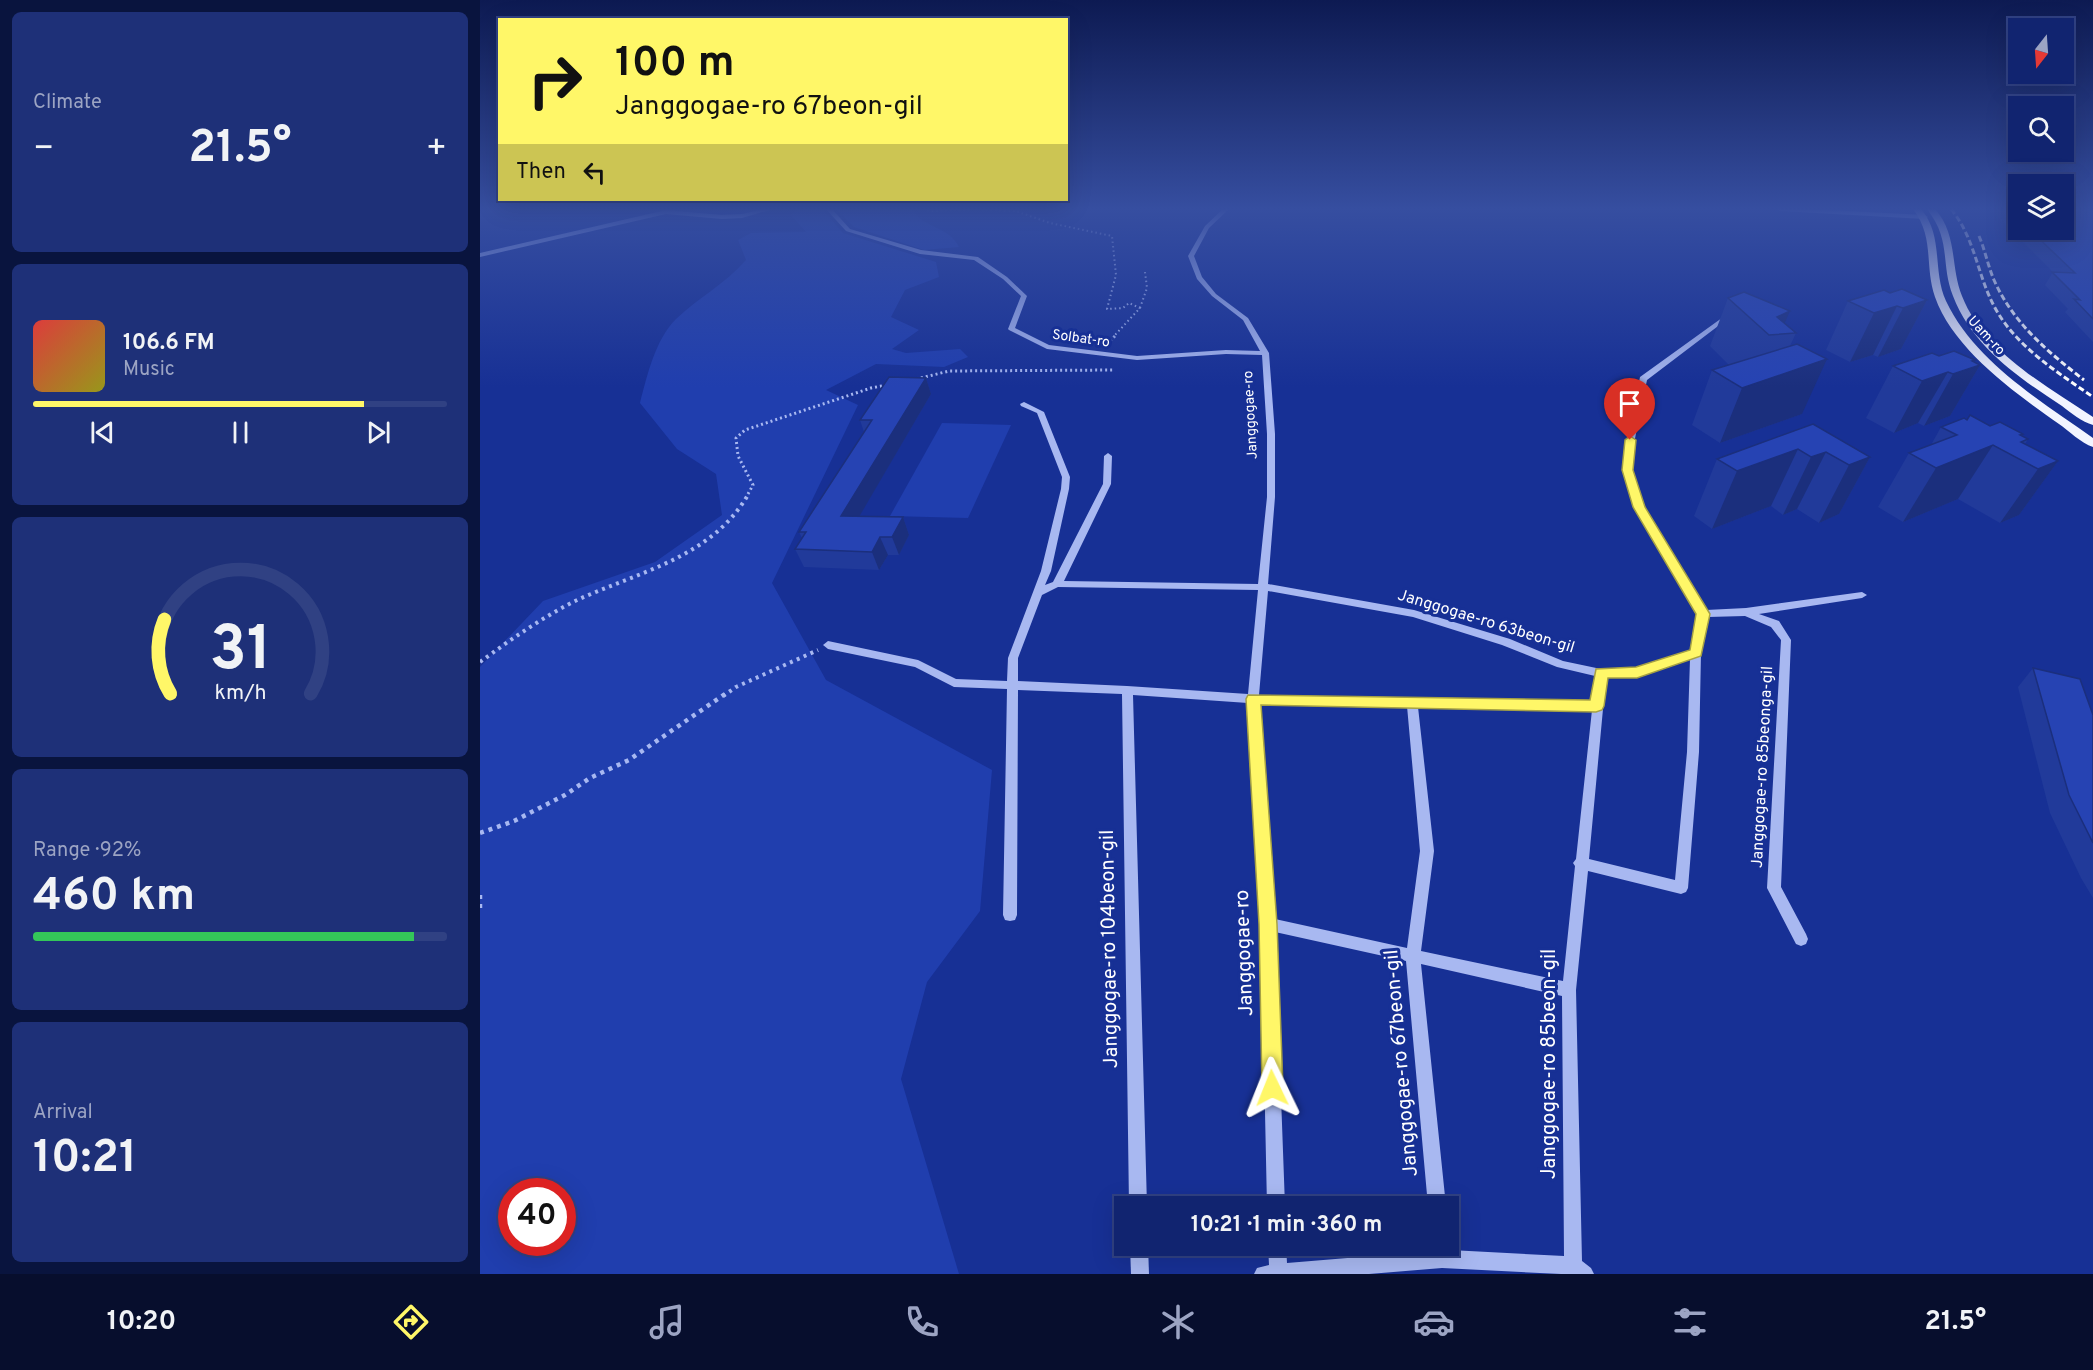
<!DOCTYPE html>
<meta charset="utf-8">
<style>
body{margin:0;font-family:Overpass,sans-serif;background:#1e3078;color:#f1f3f6;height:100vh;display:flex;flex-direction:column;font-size:22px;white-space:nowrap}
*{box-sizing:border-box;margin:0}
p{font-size:20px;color:#9ca4c3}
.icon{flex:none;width:33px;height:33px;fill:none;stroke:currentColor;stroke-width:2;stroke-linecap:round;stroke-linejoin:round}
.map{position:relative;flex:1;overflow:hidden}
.panel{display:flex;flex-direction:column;gap:12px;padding:12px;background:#09143e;width:480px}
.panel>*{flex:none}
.hud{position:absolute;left:18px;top:18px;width:570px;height:183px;border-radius:0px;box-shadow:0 6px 24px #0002,0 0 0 2px #304183;background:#fff768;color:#111;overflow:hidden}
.needle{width:39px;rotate:197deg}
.controls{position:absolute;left:1528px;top:18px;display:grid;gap:12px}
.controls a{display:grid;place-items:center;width:66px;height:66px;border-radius:0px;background:#112470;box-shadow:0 6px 24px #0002,0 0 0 2px #304183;font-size:30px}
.speed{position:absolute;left:18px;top:1178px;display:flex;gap:12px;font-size:30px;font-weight:700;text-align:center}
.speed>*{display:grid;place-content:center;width:78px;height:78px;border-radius:50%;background:#112470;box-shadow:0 6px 24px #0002,0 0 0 2px #304183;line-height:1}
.speed .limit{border:9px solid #d22;background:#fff;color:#111}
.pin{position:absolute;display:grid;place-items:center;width:51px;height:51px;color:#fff;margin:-62px -26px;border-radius:50% 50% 50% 0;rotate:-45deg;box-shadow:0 0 6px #0007}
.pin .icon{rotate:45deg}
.me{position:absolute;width:66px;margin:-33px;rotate:358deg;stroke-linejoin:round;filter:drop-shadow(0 0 4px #0008)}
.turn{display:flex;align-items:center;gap:21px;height:126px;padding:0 18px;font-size:27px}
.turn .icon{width:78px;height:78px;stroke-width:2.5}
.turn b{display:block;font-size:42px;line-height:51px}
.then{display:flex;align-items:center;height:57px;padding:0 18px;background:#0003;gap:12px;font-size:22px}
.big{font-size:45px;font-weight:700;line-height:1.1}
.panel .card{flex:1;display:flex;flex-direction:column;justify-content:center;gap:9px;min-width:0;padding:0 21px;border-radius:9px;background:#1e3078}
.panel .dial{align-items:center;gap:0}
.dial svg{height:156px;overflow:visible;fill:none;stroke:#304183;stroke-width:7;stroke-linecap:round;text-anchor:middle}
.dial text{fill:#f1f3f6;stroke:none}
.song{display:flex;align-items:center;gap:18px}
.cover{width:72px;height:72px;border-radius:9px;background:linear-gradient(135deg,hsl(0 70% 55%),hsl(60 70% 35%))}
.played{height:6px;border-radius:3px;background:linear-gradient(90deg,#fff768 80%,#304183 80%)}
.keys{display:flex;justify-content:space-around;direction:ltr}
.heat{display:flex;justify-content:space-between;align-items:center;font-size:33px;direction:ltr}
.charge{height:9px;border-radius:4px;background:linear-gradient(90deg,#34c759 92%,#304183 0)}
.trip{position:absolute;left:634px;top:1196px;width:345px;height:60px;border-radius:0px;background:#112470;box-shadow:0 6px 24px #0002,0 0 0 2px #304183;font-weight:700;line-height:60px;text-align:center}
.menu{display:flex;height:96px;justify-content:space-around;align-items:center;background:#070e2d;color:#9ca4c3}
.menu .icon{width:42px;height:42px}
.menu .selected{color:#fff768}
.menu b{font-size:27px;color:#f1f3f6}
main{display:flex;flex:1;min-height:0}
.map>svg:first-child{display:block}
</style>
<main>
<section class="panel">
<div class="card"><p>Climate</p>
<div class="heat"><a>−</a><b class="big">21.5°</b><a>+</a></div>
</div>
<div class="card">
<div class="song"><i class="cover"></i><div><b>106.6 FM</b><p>Music</p></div></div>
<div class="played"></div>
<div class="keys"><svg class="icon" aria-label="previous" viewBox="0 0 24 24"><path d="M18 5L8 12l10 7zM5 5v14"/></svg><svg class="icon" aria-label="pause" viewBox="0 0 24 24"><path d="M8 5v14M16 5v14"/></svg><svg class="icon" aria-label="next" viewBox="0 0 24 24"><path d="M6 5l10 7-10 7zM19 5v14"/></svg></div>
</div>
<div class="card dial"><svg viewBox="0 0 100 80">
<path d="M14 69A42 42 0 1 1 86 69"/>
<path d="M14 69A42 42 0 0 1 11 31" stroke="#fff768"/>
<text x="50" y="56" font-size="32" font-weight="700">31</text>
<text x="50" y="72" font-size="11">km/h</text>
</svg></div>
<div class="card"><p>Range · 92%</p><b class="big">460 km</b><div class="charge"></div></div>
<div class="card"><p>Arrival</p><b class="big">10:21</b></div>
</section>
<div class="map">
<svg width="1613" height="1274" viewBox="0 0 1613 1274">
<rect width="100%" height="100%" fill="#173095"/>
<g fill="#203eae" fill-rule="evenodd">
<path d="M317,209H342L363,233L456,262L459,277L425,290L411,317L439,330L412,349L426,353L480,349L488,357L464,367L396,364L346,390L378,405L292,583L346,680L512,770L500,911L447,982L421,1079L479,1274H0V667L63,601L175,562L242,515L236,474L197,449L160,403C167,376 175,340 196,319C219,297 244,285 266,260L258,240L271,233L326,232L311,215ZM32,1191H82V1242H32Z"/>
<path d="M356,209H432C444,229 469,226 479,247L444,250L374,227Z"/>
<path d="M462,423L531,425L488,518L410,516Z"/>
</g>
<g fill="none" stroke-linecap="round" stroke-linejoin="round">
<g stroke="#a8b8f1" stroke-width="2" stroke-dasharray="1.5 3" stroke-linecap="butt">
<path d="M443,209L452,211L494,209"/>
<path d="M497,209L536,211L570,223L632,236L636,275L627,309L643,308L649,303L660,308L635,335"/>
<path d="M660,308L667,288L665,272"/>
</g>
<g stroke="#a8b8f1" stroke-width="3" stroke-dasharray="2 3" stroke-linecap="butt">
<path d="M630,341L637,334"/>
<path d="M441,378L469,371L633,370"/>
<path d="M268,494L273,485L258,456L256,438L265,430L391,388L407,385"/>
</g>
<g stroke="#a8b8f1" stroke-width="4" stroke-dasharray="3 4.5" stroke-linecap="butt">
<path d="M0,662C30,640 60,619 93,602C156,572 232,559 269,493"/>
<path d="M243,696L256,687L338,650"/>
</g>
<g stroke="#a8b8f1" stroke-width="4.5" stroke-dasharray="4 5" stroke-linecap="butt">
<path d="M0,833L34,821L85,795L110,778L149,760L245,694"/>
<path d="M0,895V910"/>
</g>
<g fill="#a8b8f1" fill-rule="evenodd">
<path d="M284,209H293L262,218L242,219L186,214L0,257V253L186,210L242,215L262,214Z"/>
<path d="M346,209H352L370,229L441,250L498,257L527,277L547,296L535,328L569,345L657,356L746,350L780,351L763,320L732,296L717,279L708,256L725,226L743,209H749L729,228L714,256L722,277L736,294L768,318L789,353L795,434V497L788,584L934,610L1030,639L1083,661L1121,669H1157L1211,651L1218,614L1171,538L1151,496L1145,477L1143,458L1160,377L1246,315H1250V317L1167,380L1151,458L1154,477L1169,517L1226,610L1266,608L1382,592L1387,595L1382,598L1279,614L1299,621L1311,640L1301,887L1326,934L1328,939L1326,944L1321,946L1316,944L1287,888L1301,640L1291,627L1265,616L1228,617L1221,653L1219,752L1208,888L1206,892L1201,894L1108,871L1096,990L1102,1261L1111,1268L1114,1274H1081L962,1268L889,1274H774L777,1268L789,1265L788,1245H806L807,1263L952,1251L951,1245H969L970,1250L1084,1256L1082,996L941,964L966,1206H948L926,961L795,932L805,1206H787L781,924L768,703L653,695L667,1206H649L642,694L538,690L537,915L535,920L530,921L525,920L523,915L527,689L474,687L435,667L348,649L343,645L348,641L438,660L476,679L527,681L528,658L561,571L581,489L582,477L557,413L541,406L540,404L544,402L564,412L590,477L589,489L571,571L565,585L573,582L623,484L624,456L628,453L632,456L631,484L584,581L778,584L787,497V434L782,355L746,354L657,360L567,349L529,330L528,329L541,296L523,279L494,260L440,254L366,231ZM578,587L778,590L768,694L647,686L538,681V658L562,595ZM788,591L933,617L1022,645L1077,667L1115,676L1112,702L779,695ZM1210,659L1207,752L1195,880L1109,859L1126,677H1157ZM779,703L927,706L940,851L927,948L795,919ZM938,707L1112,710L1096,859L1093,863L1095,866L1083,981L941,951L954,851Z"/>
<path d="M1297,209H1329L1445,215L1448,217L1445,219L1300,211Z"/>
<path d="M650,1245H668L669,1274H651Z"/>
</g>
<g fill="#f2f4ff" fill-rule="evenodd">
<path d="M1433,209H1441C1464,236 1452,270 1466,301C1495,362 1560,400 1613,438V447C1601,443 1589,431 1579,424C1535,393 1473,349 1455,297C1444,265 1455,238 1433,209Z"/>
<path d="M1447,209H1455C1478,235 1470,266 1482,296C1504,352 1565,385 1613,417V425C1602,422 1591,413 1582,406C1539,378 1492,346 1473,296C1460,263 1472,241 1447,209Z"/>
</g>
<g stroke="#fff" stroke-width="3" stroke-dasharray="6 3" stroke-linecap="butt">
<path d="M1471,209C1495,238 1497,274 1514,306C1535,346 1577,372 1613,397"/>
<path d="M1499,236C1505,250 1508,266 1514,280C1533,323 1568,352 1604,380"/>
</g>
</g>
<g fill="#213a9a">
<path d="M1510,209H1539V230H1584L1613,209V342L1585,312L1588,309L1565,285L1573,272Z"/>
<path d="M1410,293L1447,300L1421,349L1398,357L1393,355L1370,362L1346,350L1368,301Z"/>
<path d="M1248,298L1305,324L1316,333L1310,346L1322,414L1240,443L1212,425L1232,370L1249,365L1230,346Z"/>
<path d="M1459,356L1494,362L1500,365L1470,416L1444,426L1438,423L1414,433L1386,418L1413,366Z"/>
<path d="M446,378L451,394L379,516L423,517L429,535L419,555H408L399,570L324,567L315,549L322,538L319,532L384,432L380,420Z"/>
<path d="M1487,420L1543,434L1542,436L1548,439L1545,444L1578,461L1539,515L1520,523L1478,499L1423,522L1398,507L1429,453L1451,445L1461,427Z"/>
<path d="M1333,424L1390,457L1359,514L1339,523L1317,509L1303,515L1291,506L1232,529L1214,516L1237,459Z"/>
<path d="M1553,668L1613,715V898L1601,878L1570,813L1538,687Z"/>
</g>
<g fill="#1b2f7d">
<path d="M1447,300L1421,349L1398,357L1423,308Z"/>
<path d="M1417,306L1393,355L1370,362L1394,313Z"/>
<path d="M1310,311L1300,334L1297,317Z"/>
<path d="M1347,359L1322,414L1240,443L1262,388Z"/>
<path d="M1495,360L1491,368L1500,365L1470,416L1444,426L1473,374Z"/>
<path d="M1468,372L1438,423L1414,433L1442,381Z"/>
<path d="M446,378L451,394L369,534L361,516Z"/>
<path d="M1513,445L1478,499L1423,522L1456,468Z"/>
<path d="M1318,449L1291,506L1232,529L1257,471Z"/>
<path d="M1346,452L1317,509L1303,515L1331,457Z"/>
<path d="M1390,457L1359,514L1339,523L1369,465Z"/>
<path d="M1578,461L1539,515L1520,523L1558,469Z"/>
<path d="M423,517L429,535L419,555L412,537Z"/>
<path d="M400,537L408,555L399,570L392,552Z"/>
</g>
<g fill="#2643b3" stroke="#1b2f7d" stroke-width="1.5">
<path d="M1528,209H1539V219Z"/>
<path d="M1584,209H1613V319L1594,299L1600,300L1572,272L1595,273L1550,230H1584Z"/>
<path d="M1422,289L1447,300L1423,308L1417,306L1394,313L1368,301L1404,290L1410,293Z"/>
<path d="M1264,292L1310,311L1297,317L1316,333L1289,335L1248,298Z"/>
<path d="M1317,344L1347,359L1262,388L1232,370Z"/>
<path d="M1474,351L1495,360L1492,361L1500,365L1473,374L1468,372L1442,381L1413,366L1452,353L1459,356Z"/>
<path d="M409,377L446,378L361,516L423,517L412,537H400L392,552L315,549L326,532H319L392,420H380Z"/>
<path d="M1490,415L1510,426L1520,422L1543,434L1540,435L1548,439L1541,442L1578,461L1558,469L1513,445L1456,468L1429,453L1477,435L1461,427L1484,418L1487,420Z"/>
<path d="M1333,424L1390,457L1369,465L1346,452L1331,457L1318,449L1257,471L1237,459Z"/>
<path d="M1553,668L1600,679L1613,715V843L1589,795Z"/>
</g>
<linearGradient id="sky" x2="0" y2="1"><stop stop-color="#0d1a52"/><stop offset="0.54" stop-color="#364ea0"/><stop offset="1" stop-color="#364ea0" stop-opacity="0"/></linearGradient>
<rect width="1613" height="387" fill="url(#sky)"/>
<path fill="#fff768" stroke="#a6a144" stroke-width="1.5" d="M1150,436L1156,440L1153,470L1165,507L1230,614L1221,656L1157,678H1128L1124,706L1122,710L1116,712L781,705L797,924L803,1088L800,1096L792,1099L785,1096L782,1088L779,924L766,699L768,695L1110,700L1116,669L1156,667L1210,650L1216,614L1153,507L1142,470L1145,440Z"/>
<g text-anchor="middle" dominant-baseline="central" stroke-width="6" stroke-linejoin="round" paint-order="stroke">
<g font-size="14" fill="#fff" stroke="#173095">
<text transform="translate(1506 336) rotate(47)">Uam-ro</text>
<text transform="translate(601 339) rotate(8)">Solbat-ro</text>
<text transform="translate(771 415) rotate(-93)">Janggogae-ro</text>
</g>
<g font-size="16" fill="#fff" stroke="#173095">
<text transform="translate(1006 622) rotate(17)">Janggogae-ro 63beon-gil</text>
<text transform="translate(1283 767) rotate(-87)">Janggogae-ro 85beonga-gil</text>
</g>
<g font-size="20" fill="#fff" stroke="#173095">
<text transform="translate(630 949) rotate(-91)">Janggogae-ro 104beon-gil</text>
<text transform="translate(765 953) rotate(-92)">Janggogae-ro</text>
<text transform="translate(922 1063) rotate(-95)">Janggogae-ro 67beon-gil</text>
<text transform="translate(1070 1064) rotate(-90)">Janggogae-ro 85beon-gil</text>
</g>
</g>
</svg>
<div class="controls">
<a><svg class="needle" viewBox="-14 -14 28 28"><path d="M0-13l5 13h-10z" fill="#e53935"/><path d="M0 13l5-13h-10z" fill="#9ca4c3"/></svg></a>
<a><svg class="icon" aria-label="search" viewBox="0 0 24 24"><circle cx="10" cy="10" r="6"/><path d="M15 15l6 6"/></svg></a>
<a><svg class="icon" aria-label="layers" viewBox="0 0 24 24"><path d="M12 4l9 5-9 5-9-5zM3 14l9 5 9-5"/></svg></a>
</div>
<div class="speed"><div class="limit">40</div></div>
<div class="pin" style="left:1150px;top:440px;background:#d93025"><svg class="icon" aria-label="arrive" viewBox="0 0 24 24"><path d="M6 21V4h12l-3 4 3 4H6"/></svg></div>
<svg class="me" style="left:792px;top:1088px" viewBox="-20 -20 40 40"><path d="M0-17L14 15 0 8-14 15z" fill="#fff768" stroke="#fff" stroke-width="4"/></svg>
<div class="trip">10:21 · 1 min · 360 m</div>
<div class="hud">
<div class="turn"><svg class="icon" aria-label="right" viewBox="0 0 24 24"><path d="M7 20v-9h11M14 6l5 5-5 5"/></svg><div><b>100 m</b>Janggogae-ro 67beon-gil</div></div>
<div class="then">Then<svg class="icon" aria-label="left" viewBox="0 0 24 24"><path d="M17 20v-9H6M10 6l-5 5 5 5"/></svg></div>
</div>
</div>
</main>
<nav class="menu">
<b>10:20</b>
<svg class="icon selected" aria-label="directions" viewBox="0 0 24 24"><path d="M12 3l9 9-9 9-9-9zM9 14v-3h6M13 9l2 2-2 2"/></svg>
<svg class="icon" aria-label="music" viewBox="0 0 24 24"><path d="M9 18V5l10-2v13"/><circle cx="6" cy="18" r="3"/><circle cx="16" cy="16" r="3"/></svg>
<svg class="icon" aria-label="phone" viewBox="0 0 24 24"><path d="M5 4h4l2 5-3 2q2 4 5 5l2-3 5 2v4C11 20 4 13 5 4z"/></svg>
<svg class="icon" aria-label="climate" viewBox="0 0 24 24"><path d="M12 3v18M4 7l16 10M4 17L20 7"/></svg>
<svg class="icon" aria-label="car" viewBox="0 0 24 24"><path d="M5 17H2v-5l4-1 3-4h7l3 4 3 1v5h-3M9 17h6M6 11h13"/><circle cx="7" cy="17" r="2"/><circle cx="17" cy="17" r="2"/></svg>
<svg class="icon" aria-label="filters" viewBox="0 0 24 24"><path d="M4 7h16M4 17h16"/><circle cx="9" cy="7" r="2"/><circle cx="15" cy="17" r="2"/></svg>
<b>21.5°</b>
</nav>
